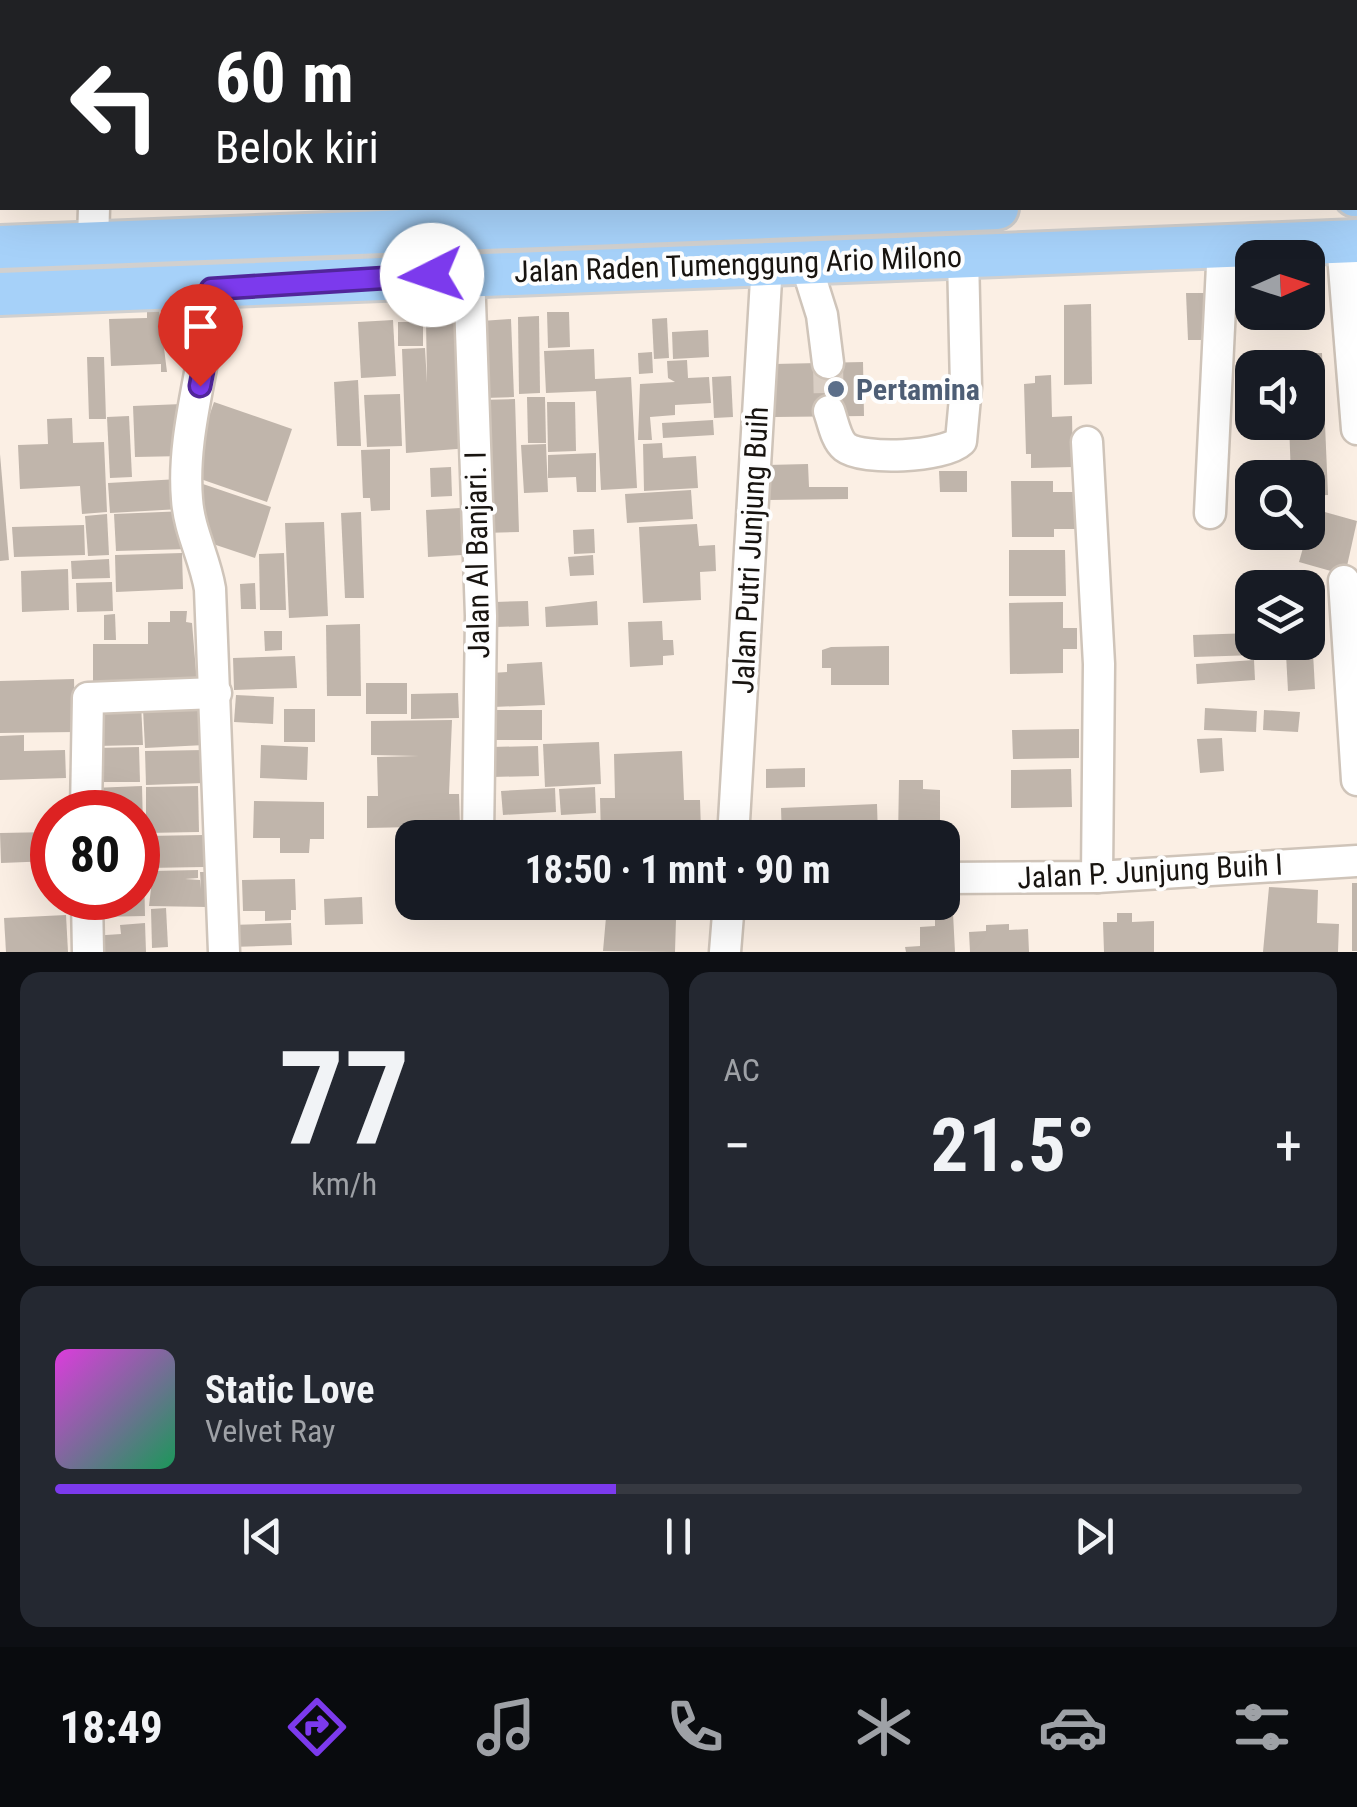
<!DOCTYPE html>
<html lang="id">
<meta charset="utf-8">
<style>
body{margin:0;font-family:"Roboto Condensed",sans-serif;background:#242831;color:#f1f3f6;height:100vh;display:flex;flex-direction:column;font-size:38px;white-space:nowrap}
*{box-sizing:border-box;margin:0}
p{font-size:32px;color:#9ea1a6}
.icon{flex:none;width:55px;height:55px;fill:none;stroke:currentColor;stroke-width:2;stroke-linecap:round;stroke-linejoin:round}
.map{position:relative;height:952px;overflow:hidden}
.sheet{display:flex;flex-direction:column;gap:20px;padding:20px;background:#0d0f14;flex:1}
.sheet>*{flex:none}
.top-card{position:absolute;left:0px;top:0px;width:1358px;height:210px;box-shadow:0 10px 40px #0002;background:#202124;color:#fff;overflow:hidden}
.needle{width:65px;rotate:87deg}
.controls{position:absolute;left:1235px;top:240px;display:grid;gap:20px}
.controls a{display:grid;place-items:center;width:90px;height:90px;border-radius:20px;background:#171b24;box-shadow:0 10px 40px #0002;font-size:50px}
.speed{position:absolute;left:30px;top:790px;display:flex;gap:20px;font-size:50px;font-weight:700;text-align:center}
.speed>*{display:grid;place-content:center;width:130px;height:130px;border-radius:50%;background:#171b24;box-shadow:0 10px 40px #0002;line-height:1}
.speed .limit{border:15px solid #d22;background:#fff;color:#111}
.pin{position:absolute;display:grid;place-items:center;width:85px;height:85px;color:#fff;margin:-102px -42px;border-radius:50% 50% 50% 0;rotate:-45deg;box-shadow:0 0 10px #0007}
.pin .icon{rotate:45deg}
.me{position:absolute;width:110px;margin:-55px;rotate:266deg;stroke-linejoin:round;filter:drop-shadow(0 0 8px #0008)}
.turn{display:flex;align-items:center;gap:35px;height:210px;padding:0 50px;font-size:45px}
.turn .icon{width:130px;height:130px;stroke-width:2.5}
.turn b{display:block;font-size:70px;line-height:85px}
.big{font-size:75px;font-weight:700;line-height:1.1}
.sheet .card{flex:1;display:flex;flex-direction:column;justify-content:center;gap:15px;min-width:0;padding:0 35px;border-radius:20px;background:#242831}
.sheet .dial{align-items:center;gap:0}
.dial b{font-size:130px;line-height:1}
.song{display:flex;align-items:center;gap:30px}
.cover{width:120px;height:120px;border-radius:15px;background:linear-gradient(135deg,hsl(300 70% 55%),hsl(150 70% 35%))}
.played{height:10px;border-radius:5px;background:linear-gradient(90deg,#7c3aed 45%,#363941 45%)}
.keys{display:flex;justify-content:space-around;direction:ltr}
.heat{display:flex;justify-content:space-between;align-items:center;font-size:55px;direction:ltr}
.sheet .tiles{flex:1;display:grid;gap:20px;grid-template-columns:1fr 1fr}
.card:last-child{grid-column:span 2}
.trip{position:absolute;left:395px;top:820px;width:565px;height:100px;border-radius:20px;background:#171b24;box-shadow:0 10px 40px #0002;font-weight:700;line-height:100px;text-align:center}
.menu{display:flex;height:160px;justify-content:space-around;align-items:center;background:#090b0e;color:#9ea1a6}
.menu .icon{width:70px;height:70px}
.menu .selected{color:#7c3aed}
.menu b{font-size:45px;color:#f1f3f6}
.map>svg:first-child{display:block}
</style>
<div class="map">
<svg width="1357" height="952" viewBox="0 0 1357 952">
<rect width="100%" height="100%" fill="#fbefe4"/>
<g fill="#c0b5ab">
<path d="M1186,293H1211L1213,340H1188Z"/>
<path d="M1091,304L1092,384L1064,385V305Z"/>
<path d="M147,308H159L167,372H161V364L111,366L109,319L147,318Z"/>
<path d="M547,312H569L570,347L548,348Z"/>
<path d="M539,316L540,393L519,394L518,317Z"/>
<path d="M667,318L669,358L654,359L652,319Z"/>
<path d="M467,319L469,448L406,453L402,349L425,348L427,383L426,320Z"/>
<path d="M511,319L514,397L484,398L481,321Z"/>
<path d="M393,320L396,376L361,378L358,322Z"/>
<rect x="398" y="322" width="25" height="24"/>
<path d="M708,330L709,357L673,359L672,332Z"/>
<path d="M594,349L595,379L631,377L637,488L601,490L596,391L546,393L544,351Z"/>
<path d="M652,352L653,373L639,374L638,353Z"/>
<path d="M1322,353L1328,495L1308,496V478H1291L1289,422H1308V368H1287L1286,354Z"/>
<path d="M87,357H104L106,419H89Z"/>
<path d="M687,360L688,378L709,377L711,403L675,405V415L650,417L652,440H638L640,384L675,382L668,378L667,361Z"/>
<path d="M863,362L864,416L775,417L774,364Z"/>
<path d="M1051,375L1052,417L1072,416L1073,467L1031,468V454H1026L1024,384L1035,383V376Z"/>
<path d="M731,376L733,417L714,418L712,377Z"/>
<path d="M358,380L361,446H337L334,382Z"/>
<path d="M400,394L402,446L367,447L364,395Z"/>
<path d="M527,397H545L546,443H528Z"/>
<path d="M515,399L519,532L483,533L479,400Z"/>
<path d="M214,402L292,429L267,502L189,475Z"/>
<path d="M547,402H575L576,451L548,452Z"/>
<path d="M182,404L184,456L135,457L133,406Z"/>
<path d="M129,416L132,477L110,478L107,417Z"/>
<path d="M72,418L73,443L104,442L107,512L82,514L80,486L20,489L18,445L48,444L47,419Z"/>
<path d="M713,420L714,435L663,438L662,423Z"/>
<path d="M662,443L663,458L696,456L698,488L644,491L643,444Z"/>
<path d="M546,444L548,492L524,493L521,445Z"/>
<path d="M390,449V510L371,511L370,498H363L361,450Z"/>
<path d="M596,453V492H577L576,477L548,478V455Z"/>
<path d="M0,454L9,560L0,561Z"/>
<path d="M808,464L809,487H848V499L768,500L767,465Z"/>
<path d="M451,467L452,496L431,497L430,468Z"/>
<path d="M939,471H967V492H940Z"/>
<path d="M179,479L180,509L110,513L108,483Z"/>
<path d="M1011,481H1053V492H1077V529H1054V537H1012Z"/>
<path d="M197,482L271,507L255,558L198,539Z"/>
<path d="M691,490L693,519L627,523L625,494Z"/>
<path d="M460,508L462,555L428,557L426,510Z"/>
<path d="M1314,509L1357,521L1345,575L1299,562Z"/>
<path d="M186,511L188,549L116,551L114,514Z"/>
<path d="M361,512L364,598H345L341,513Z"/>
<path d="M107,514L109,555L88,556L85,516Z"/>
<path d="M324,522L328,616L289,618L285,523Z"/>
<path d="M697,524L699,546L715,545L716,571L700,572L701,600L643,603L639,527Z"/>
<path d="M84,525L85,555L14,557L12,527Z"/>
<path d="M594,529L595,553L574,554L573,530Z"/>
<path d="M1009,550H1065L1066,596H1009Z"/>
<path d="M182,553L183,589L116,592L115,555Z"/>
<path d="M284,553L286,610H260L259,554Z"/>
<path d="M593,555L594,575L570,576L568,557Z"/>
<path d="M109,559L110,578L72,579L71,561Z"/>
<path d="M68,569L69,610L22,612L21,571Z"/>
<path d="M1284,577H1318V602H1308V588H1284Z"/>
<path d="M112,582L113,611L77,612L76,583Z"/>
<path d="M255,583L256,609H241L240,584Z"/>
<path d="M528,601L529,626L496,627L495,602Z"/>
<path d="M597,601L598,625L546,627L545,607Z"/>
<path d="M1063,602V628H1077V649H1063V673L1010,674L1009,603Z"/>
<path d="M1308,607H1316V649H1291V642H1308Z"/>
<path d="M170,611H187L186,622L192,623L197,683L93,682V644H148V622H170Z"/>
<path d="M115,614L116,640H104V615Z"/>
<path d="M662,621L663,640H673L674,655L663,656V665L630,667L628,622Z"/>
<path d="M360,624L361,696H327L326,625Z"/>
<path d="M264,631H282V650L265,651Z"/>
<path d="M1252,633L1257,655L1194,657L1193,635Z"/>
<path d="M889,646V685H831V668H822V650L831,647Z"/>
<path d="M1313,653L1315,689L1288,691L1286,654Z"/>
<path d="M295,656L297,688L234,690L233,658Z"/>
<path d="M1254,660L1255,680L1197,684L1196,664Z"/>
<path d="M542,662L545,705L493,707L491,673L507,672V664Z"/>
<path d="M74,679L75,732L0,733V681Z"/>
<rect x="366" y="683" width="41" height="31"/>
<path d="M458,693L459,718L411,719V694Z"/>
<path d="M236,695L274,697L273,724L234,722Z"/>
<path d="M141,704L143,745L96,746L94,706Z"/>
<path d="M203,706L205,745L145,748L143,709Z"/>
<path d="M1205,708L1257,711L1256,732L1204,730Z"/>
<rect x="284" y="709" width="31" height="33"/>
<path d="M490,710H542V740H489Z"/>
<path d="M1264,710L1300,712L1298,732L1263,730Z"/>
<path d="M452,720L449,794H459L460,826L367,828V796H378L377,757L419,756L371,755V721Z"/>
<path d="M1079,729V758L1013,759L1012,730Z"/>
<path d="M24,735V751L65,750L66,778L0,780V736Z"/>
<path d="M1222,738L1224,771L1200,773L1197,739Z"/>
<path d="M599,742L601,784L545,787L543,744Z"/>
<path d="M261,745L308,747L307,780L260,778Z"/>
<path d="M538,746L539,776L492,777L491,747Z"/>
<path d="M139,747L140,782H96L95,748Z"/>
<path d="M204,750L205,783L146,785L145,751Z"/>
<path d="M682,751L684,800H700L701,831L601,836L600,798H615L614,754Z"/>
<path d="M805,768V787L766,788V769Z"/>
<path d="M1071,769L1072,807L1011,808V770Z"/>
<path d="M899,780H923V789L940,790V824H922V838H898Z"/>
<path d="M142,786L143,827H138V812H94L93,788Z"/>
<path d="M198,786L199,832L146,833V787Z"/>
<path d="M595,787L596,813L561,815L559,789Z"/>
<path d="M555,788L556,812L503,815L501,791Z"/>
<path d="M254,801L324,802V839H310L309,853H280V838H253Z"/>
<path d="M877,804L878,838H782L781,808Z"/>
<rect x="491" y="820" width="78" height="18"/>
<path d="M138,829H144L145,864L138,865Z"/>
<path d="M417,831V838H412V872H399L397,832Z"/>
<path d="M52,832V861L1,863L0,833Z"/>
<path d="M203,835L204,867L147,868V836Z"/>
<path d="M138,867H144L145,916L96,917L95,898H138Z"/>
<path d="M198,870V878L185,879L200,880L201,889L200,872H207V907L149,906L153,871Z"/>
<path d="M295,879L296,910H291V920L265,921V911H243L242,880Z"/>
<rect x="1352" y="883" width="5" height="68"/>
<path d="M1269,887L1318,890L1317,923L1339,924L1338,952H1263Z"/>
<path d="M362,897L363,924L325,925L324,899Z"/>
<path d="M607,906H664V918L676,919L675,952L603,951Z"/>
<path d="M166,908L168,947L152,948L151,909Z"/>
<path d="M935,913H953L955,952H906L905,947L920,946V927L935,926Z"/>
<path d="M1117,913H1132V922L1154,921V952H1104L1103,922H1117Z"/>
<path d="M66,915L68,952H6L4,918Z"/>
<path d="M145,923L146,952H92L91,936L121,934L120,925Z"/>
<path d="M291,923L292,945L231,947L230,925Z"/>
<path d="M1009,924V930L1028,929L1029,952H970L969,932L986,931V925Z"/>
</g>
<g fill="none" stroke-linecap="round" stroke-linejoin="round">
<path stroke="#d9cec4" stroke-width="30" stroke-dasharray="30 15" stroke-linecap="butt" d="M828,363L829,411"/>
<g stroke="#cfc4b9" stroke-width="35">
<g id="minor">
<path d="M735,0V2"/>
<path d="M796,0V2"/>
<path d="M101,2V0"/>
<path d="M297,2V0"/>
<path d="M1152,2V0"/>
<path d="M93,241L94,208"/>
<path d="M1342,242L1357,429"/>
<path d="M805,261L822,315L828,363"/>
<path d="M469,273L481,616L478,838"/>
<path d="M211,289C209,359 181,430 187,499C189,531 205,558 210,589L224,952"/>
<path d="M829,411C833,422 836,440 845,447C863,461 944,457 961,441L966,387L963,256"/>
<path d="M1087,442L1099,664L1097,877"/>
<path d="M1210,513L1223,245"/>
<path d="M1344,581L1357,780"/>
<path d="M86,812L88,698L216,693"/>
<path d="M733,838L767,263"/>
<path d="M942,878L1097,877L1357,861"/>
<path d="M87,898L88,952"/>
<path d="M725,952L729,902"/>
</g>
</g>
<g stroke="#d1d0cf" stroke-width="48">
<g id="highway">
<path d="M1355,195H1357"/>
<path d="M0,247L997,208"/>
<path d="M0,294L1357,241"/>
</g>
</g>
<use href="#minor" stroke="#fff" stroke-width="30"/>
<use href="#highway" stroke="#a6d1f9" stroke-width="42"/>
</g>
<g fill="none" stroke-linecap="round" stroke-linejoin="round">
<g stroke="#51269a" stroke-width="25">
<path id="route" d="M200,386L209,340L211,289L432,275"/>
</g>
<use href="#route" stroke="#7c3aed" stroke-width="18"/>
</g>
<circle fill="#5c6f8a" stroke="#fefefe" stroke-width="4" cx="836" cy="389" r="10"/>
<g text-anchor="middle" dominant-baseline="central" stroke-width="8" stroke-linejoin="round" paint-order="stroke">
<g font-size="30" fill="#181410" stroke="#fefefe">
<text transform="translate(738 264) rotate(-2)">Jalan Raden Tumenggung Ario Milono</text>
<text transform="translate(750 550) rotate(-87)">Jalan Putri Junjung Buih</text>
<text transform="translate(477 555) rotate(-91)">Jalan Al Banjari. I</text>
<text transform="translate(1150 871) rotate(-3)">Jalan P. Junjung Buih I</text>
</g>
<g font-size="30" font-weight="bold" fill="#4e5e75" stroke="#fefefe" text-anchor="start">
<text x="856" y="389">Pertamina</text>
</g>
</g>
</svg>
<div class="controls">
<a><svg class="needle" viewBox="-14 -14 28 28"><path d="M0-13l5 13h-10z" fill="#e53935"/><path d="M0 13l5-13h-10z" fill="#9ea1a6"/></svg></a>
<a><svg class="icon" aria-label="sound" viewBox="0 0 24 24"><path d="M4 9h4l5-4v14l-5-4H4zM17 9q2 3 0 6"/></svg></a>
<a><svg class="icon" aria-label="search" viewBox="0 0 24 24"><circle cx="10" cy="10" r="6"/><path d="M15 15l6 6"/></svg></a>
<a><svg class="icon" aria-label="layers" viewBox="0 0 24 24"><path d="M12 4l9 5-9 5-9-5zM3 14l9 5 9-5"/></svg></a>
</div>
<div class="speed"><div class="limit">80</div></div>
<div class="pin" style="left:200px;top:386px;background:#d93025"><svg class="icon" aria-label="arrive" viewBox="0 0 24 24"><path d="M6 21V4h12l-3 4 3 4H6"/></svg></div>
<svg class="me" style="left:432px;top:275px" viewBox="-20 -20 40 40"><circle r="19" fill="#fff"/><path d="M0-13L10 11 0 6-10 11z" fill="#7c3aed"/></svg>
<div class="trip">18:50 · 1 mnt · 90 m</div>
<div class="top-card">
<div class="turn"><svg class="icon" aria-label="left" viewBox="0 0 24 24"><path d="M17 20v-9H6M10 6l-5 5 5 5"/></svg><div><b>60 m</b>Belok kiri</div></div>
</div>
</div>
<section class="sheet">
<div class="tiles">
<div class="card dial"><b>77</b><p>km/h</p></div>
<div class="card"><p>AC</p>
<div class="heat"><a>−</a><b class="big">21.5°</b><a>+</a></div>
</div>
<div class="card">
<div class="song"><i class="cover"></i><div><b>Static Love</b><p>Velvet Ray</p></div></div>
<div class="played"></div>
<div class="keys"><svg class="icon" aria-label="previous" viewBox="0 0 24 24"><path d="M18 5L8 12l10 7zM5 5v14"/></svg><svg class="icon" aria-label="pause" viewBox="0 0 24 24"><path d="M8 5v14M16 5v14"/></svg><svg class="icon" aria-label="next" viewBox="0 0 24 24"><path d="M6 5l10 7-10 7zM19 5v14"/></svg></div>
</div>
</div>
</section>
<nav class="menu">
<b>18:49</b>
<svg class="icon selected" aria-label="directions" viewBox="0 0 24 24"><path d="M12 3l9 9-9 9-9-9zM9 14v-3h6M13 9l2 2-2 2"/></svg>
<svg class="icon" aria-label="music" viewBox="0 0 24 24"><path d="M9 18V5l10-2v13"/><circle cx="6" cy="18" r="3"/><circle cx="16" cy="16" r="3"/></svg>
<svg class="icon" aria-label="phone" viewBox="0 0 24 24"><path d="M5 4h4l2 5-3 2q2 4 5 5l2-3 5 2v4C11 20 4 13 5 4z"/></svg>
<svg class="icon" aria-label="climate" viewBox="0 0 24 24"><path d="M12 3v18M4 7l16 10M4 17L20 7"/></svg>
<svg class="icon" aria-label="car" viewBox="0 0 24 24"><path d="M5 17H2v-5l4-1 3-4h7l3 4 3 1v5h-3M9 17h6M6 11h13"/><circle cx="7" cy="17" r="2"/><circle cx="17" cy="17" r="2"/></svg>
<svg class="icon" aria-label="filters" viewBox="0 0 24 24"><path d="M4 7h16M4 17h16"/><circle cx="9" cy="7" r="2"/><circle cx="15" cy="17" r="2"/></svg>
</nav>
